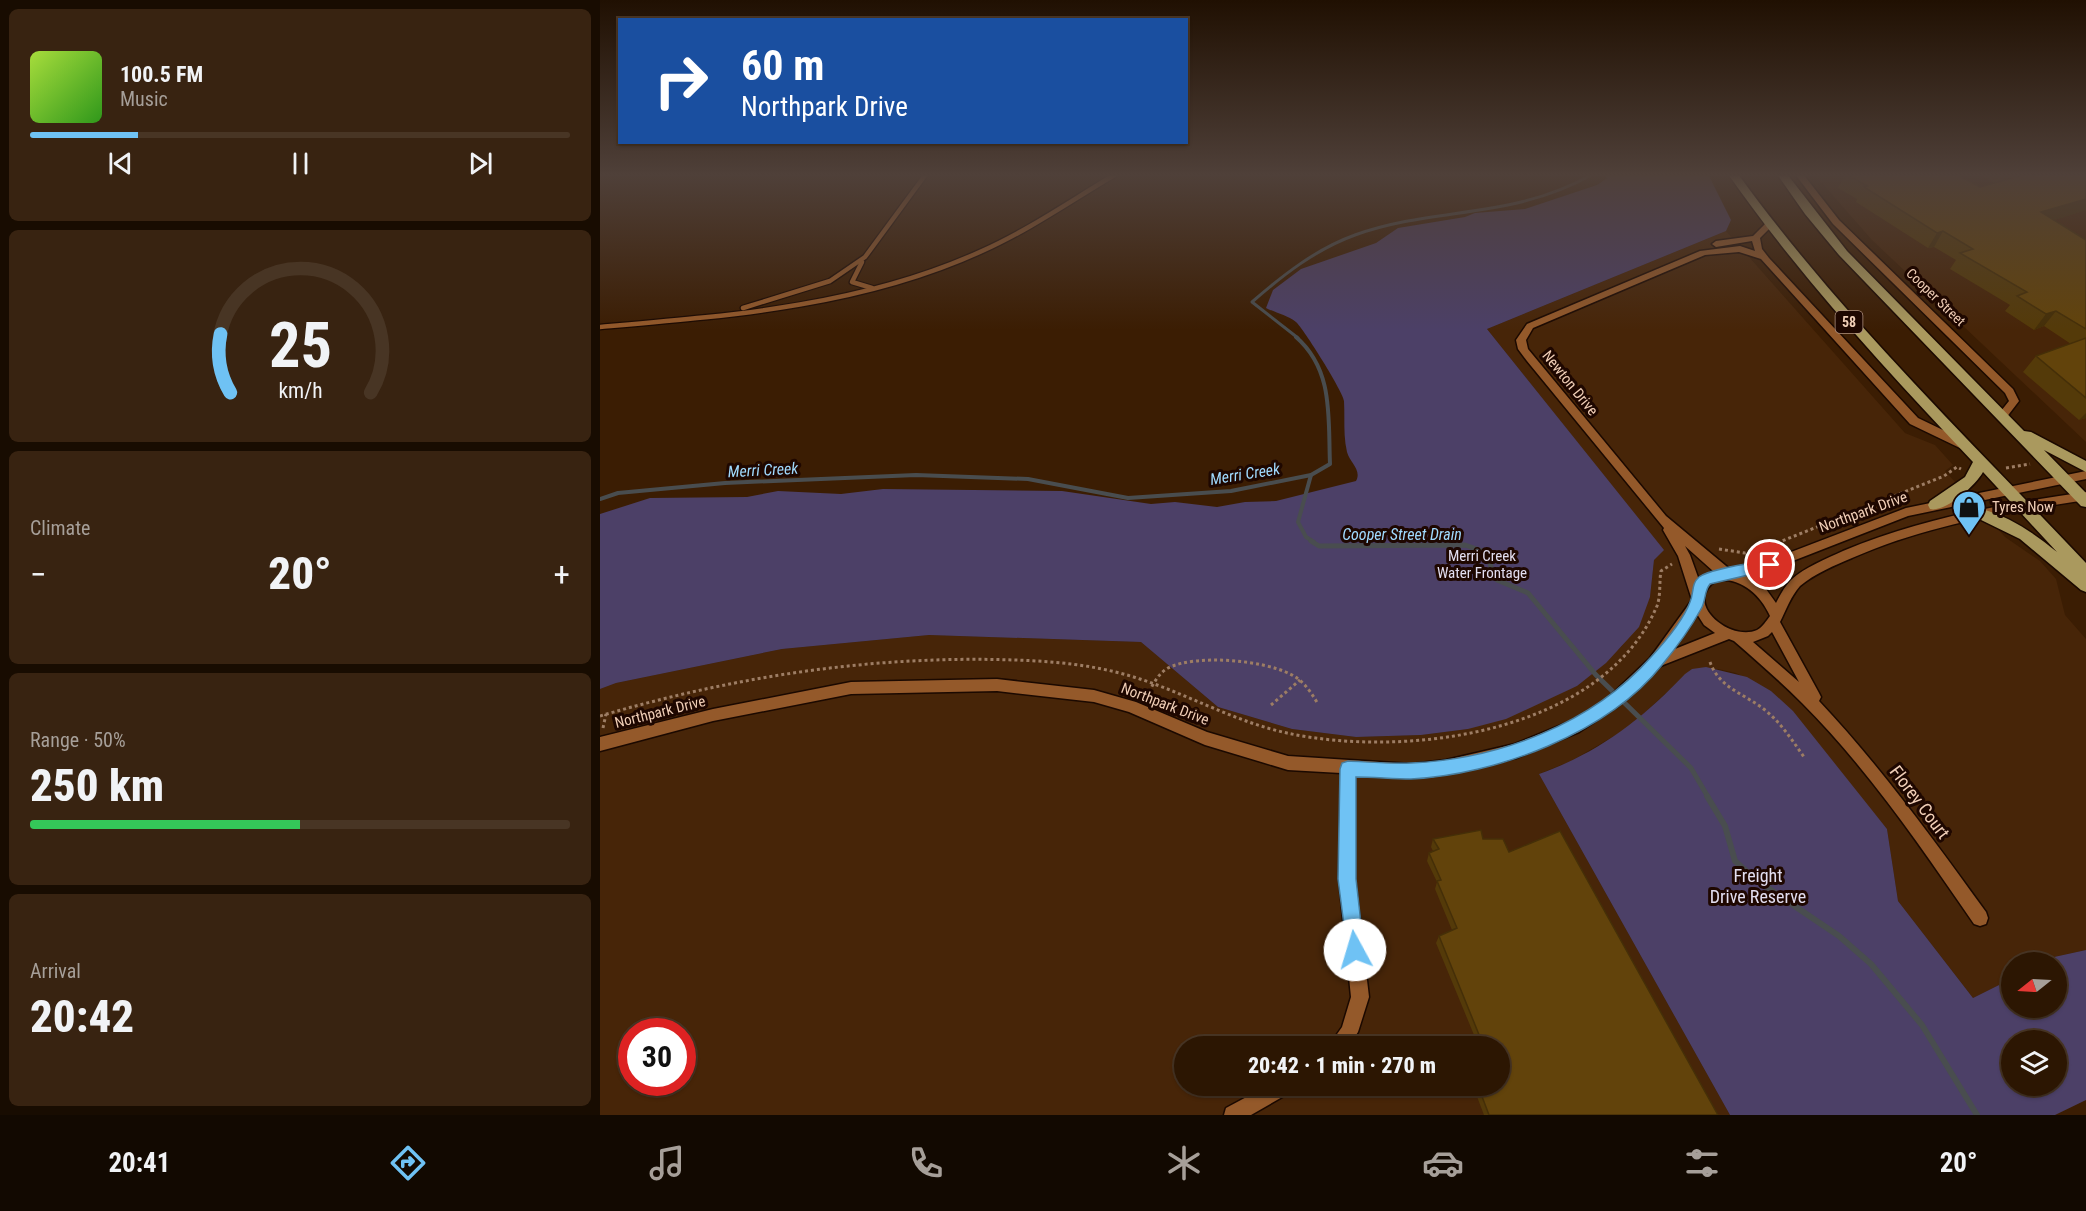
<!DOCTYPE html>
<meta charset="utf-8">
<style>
body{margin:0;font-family:"Roboto Condensed",sans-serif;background:#382311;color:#f1f3f6;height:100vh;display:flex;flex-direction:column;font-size:22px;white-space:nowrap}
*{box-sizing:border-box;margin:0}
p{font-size:20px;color:#a69f99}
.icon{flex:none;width:33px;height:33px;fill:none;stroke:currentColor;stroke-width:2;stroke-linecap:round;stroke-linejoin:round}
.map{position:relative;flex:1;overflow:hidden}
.sheet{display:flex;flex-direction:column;gap:9px;padding:9px;background:#180c01;width:600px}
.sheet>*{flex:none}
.top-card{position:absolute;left:18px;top:18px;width:570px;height:126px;border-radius:0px;box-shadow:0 2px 4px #0004,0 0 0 2px #483524;background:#1a4fa0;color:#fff;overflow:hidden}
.needle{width:39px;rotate:252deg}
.buttons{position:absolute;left:1401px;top:952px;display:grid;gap:12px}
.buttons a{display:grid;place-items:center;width:66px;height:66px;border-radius:50%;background:#2c1602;box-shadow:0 2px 4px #0004,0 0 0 2px #483524;font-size:30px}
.speed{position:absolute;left:18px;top:1018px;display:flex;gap:12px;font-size:30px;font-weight:700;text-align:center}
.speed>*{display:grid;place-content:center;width:78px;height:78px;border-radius:50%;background:#2c1602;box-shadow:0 2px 4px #0004,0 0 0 2px #483524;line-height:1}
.speed .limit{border:9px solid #d22;background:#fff;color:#111}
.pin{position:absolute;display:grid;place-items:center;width:51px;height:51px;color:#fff;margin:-26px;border:3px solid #fff;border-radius:50%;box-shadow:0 2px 6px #0007}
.me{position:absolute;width:66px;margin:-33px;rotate:354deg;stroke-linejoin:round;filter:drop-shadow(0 0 4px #0008)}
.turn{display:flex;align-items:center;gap:21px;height:126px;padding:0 24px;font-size:27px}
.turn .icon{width:78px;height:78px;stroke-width:2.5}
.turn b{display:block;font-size:42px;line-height:51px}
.big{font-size:45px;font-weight:800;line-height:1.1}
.sheet .widget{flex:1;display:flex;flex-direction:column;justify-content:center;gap:9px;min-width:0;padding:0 21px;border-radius:9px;background:#382311}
.sheet .dial{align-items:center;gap:0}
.dial svg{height:156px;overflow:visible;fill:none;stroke:#483524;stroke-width:7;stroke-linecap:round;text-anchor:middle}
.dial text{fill:#f1f3f6;stroke:none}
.song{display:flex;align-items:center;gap:18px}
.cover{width:72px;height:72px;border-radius:9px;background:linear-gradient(135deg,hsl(80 70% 55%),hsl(110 70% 35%))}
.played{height:6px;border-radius:3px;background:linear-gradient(90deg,#6fc2f4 20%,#483524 20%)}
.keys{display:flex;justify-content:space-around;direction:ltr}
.heat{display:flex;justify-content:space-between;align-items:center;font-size:33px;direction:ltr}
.charge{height:9px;border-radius:4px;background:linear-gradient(90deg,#34c759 50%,#483524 0)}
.trip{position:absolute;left:574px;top:1036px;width:336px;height:60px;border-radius:30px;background:#2c1602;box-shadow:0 2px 4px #0004,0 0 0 2px #483524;font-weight:800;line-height:60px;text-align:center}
.tabs{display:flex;height:96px;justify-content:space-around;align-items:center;background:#120901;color:#a69f99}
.tabs .icon{width:42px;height:42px}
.tabs .active{color:#6fc2f4}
.tabs b{font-size:27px;color:#f1f3f6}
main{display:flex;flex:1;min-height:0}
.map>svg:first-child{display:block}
</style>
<main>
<section class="sheet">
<div class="widget">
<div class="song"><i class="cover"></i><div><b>100.5 FM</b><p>Music</p></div></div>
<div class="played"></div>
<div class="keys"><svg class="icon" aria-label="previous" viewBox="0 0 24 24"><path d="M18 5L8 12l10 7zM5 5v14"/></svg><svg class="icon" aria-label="pause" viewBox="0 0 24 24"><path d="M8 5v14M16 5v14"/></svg><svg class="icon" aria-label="next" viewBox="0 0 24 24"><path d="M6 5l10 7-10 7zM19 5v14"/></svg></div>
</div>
<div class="widget dial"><svg viewBox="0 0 100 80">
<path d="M14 69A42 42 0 1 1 86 69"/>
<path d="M14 69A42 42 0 0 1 9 39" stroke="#6fc2f4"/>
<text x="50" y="56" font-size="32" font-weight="700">25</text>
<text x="50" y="72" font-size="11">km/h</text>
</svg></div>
<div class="widget"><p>Climate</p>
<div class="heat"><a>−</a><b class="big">20°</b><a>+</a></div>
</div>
<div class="widget"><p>Range · 50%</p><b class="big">250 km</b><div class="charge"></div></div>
<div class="widget"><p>Arrival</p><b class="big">20:42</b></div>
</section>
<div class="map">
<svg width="1486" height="1115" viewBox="0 0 1486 1115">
<rect width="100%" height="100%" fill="#3b1d03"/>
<g fill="#472508" fill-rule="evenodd">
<path d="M1214,174H1486V442L1272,240Z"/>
<path d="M1126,231L1305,433L1335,445L1353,465L1345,471L1405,537L1440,561L1456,579L1465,615L1486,639V950L1454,957L1442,963H1412L1411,979L1373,998L1298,901L1287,829L1171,691L1136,673L1118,669H1092L1028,728L971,761L939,774L1130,1115H0V689L16,683L182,649L329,635L541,642L618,707L692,729L756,737L821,735L868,729L977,686L1022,646L1050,597L1054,560L1063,550L887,329ZM32,1032H82V1083H32ZM585,1047H900V1086H585Z"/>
</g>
<g fill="#4c4067" fill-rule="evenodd">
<path d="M1007,174H1108L1131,220L1126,231L887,329L1064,550L1054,560L1050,597L1039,627L1006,663L977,686L906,719L868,729L821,735L756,737L692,729L618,707L541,642L329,635L182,649L16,683L0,689V514L50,498L147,497L178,491L241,494L283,489L462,491L551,504L575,502L617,507L645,502L676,501L756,481C762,470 750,463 747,452C743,435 745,418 744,401C744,393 703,328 696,322C687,315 676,313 666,308L673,290L701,269L776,243L798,228L865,217L875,213L925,209L997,185L1006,179Z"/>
<path d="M1106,667L1147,677L1171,691L1193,711L1287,829L1298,901L1373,998L1411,979L1412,1008H1456V963H1442L1454,957L1486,950V1100L1455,1115H1130L939,774C1000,752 1041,720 1085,674L1092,669ZM1412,1041H1456V1086H1412Z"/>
</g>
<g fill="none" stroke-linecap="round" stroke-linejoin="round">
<path stroke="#494d4f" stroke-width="3" d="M698,338L652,302C683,275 716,249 755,235C836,206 912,220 993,174"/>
<g stroke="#494d4f" stroke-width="4">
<path d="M711,475L698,522L706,537L714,542"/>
<path d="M0,499L18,493L125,483L316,475L428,479L528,498L631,491L711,475L730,464C728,418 734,370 696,337"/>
</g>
<path stroke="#494d4f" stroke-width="5" d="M711,541L719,546L865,545L888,553L892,572L897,580L928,593L996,675L1091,768L1108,797"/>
<path stroke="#494d4f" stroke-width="6" d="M1107,796L1125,826L1135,861L1156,880L1239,936L1271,964L1322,1025L1377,1115"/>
<g stroke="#1b0900" stroke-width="7">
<g id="service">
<path d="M262,262L252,282L272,288"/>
<path d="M143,308L230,281L265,257L326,174"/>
<path d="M0,327C129,316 262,306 382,251C429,230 472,200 516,174"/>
</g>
</g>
<g stroke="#1b0900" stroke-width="3">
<g id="minor">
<path d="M1195,174H1203L1239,220L1413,389L1419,401L1406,418H1398L1397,416L1409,401L1405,393L1233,224Z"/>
<path d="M1165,224L1172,226L1160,238L1162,249L1169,258L1318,418L1370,443L1371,446L1370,449H1362L1310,424L1161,259L1139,252L1105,255L933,328L926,340L928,349L1066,516L1132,571L1178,557L1306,508L1486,471V479L1308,516L1185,564L1147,576L1166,589L1176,603C1180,595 1185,586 1191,580C1205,567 1226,559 1243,551C1321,518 1403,504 1486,492V500C1406,512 1327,525 1252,558C1235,565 1214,574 1200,586C1191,596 1186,610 1180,622L1219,693L1221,697L1219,701C1281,767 1333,839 1386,912L1388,918L1386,924L1380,926L1374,924C1321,847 1268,769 1202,703C1180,681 1157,661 1134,641L1129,639L1058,667L1018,706L979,732L916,758L846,774L811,778L755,774V879L769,997L758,1032L748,1047H728L742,1027L751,997L739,879L741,773L688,770L605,745L529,712L494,702L397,691L251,694L113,721L0,751V737L113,709L251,682L397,679L494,690L536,702L607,732L688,756L811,764L846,760L915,744L969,722L990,710L1008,698L1050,658L1092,600L1078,556L1063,530L1064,528L927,361L918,349L916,340L927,324L1100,251L1140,246L1155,251L1152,241L1116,247L1112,244L1116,241L1153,236ZM1085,546L1113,571L1099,580L1090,555ZM1117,580C1141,578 1160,594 1170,616C1166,621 1163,627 1157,630C1130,642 1081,602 1117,580ZM1097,614L1104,625L1115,633L1070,651ZM1172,632L1199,682L1153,642L1168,636Z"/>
<path d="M667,1086H694L691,1092L651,1115H624L626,1108Z"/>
</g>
</g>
<g stroke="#1b0900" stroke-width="3">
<g id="primary">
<path d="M1128,174H1138C1241,316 1366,436 1486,563V592L1481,590L1420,539L1377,518L1375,514L1382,509C1410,517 1434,533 1457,552L1383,472C1376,485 1345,513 1330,509L1328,505L1330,501L1365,477L1373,462C1286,370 1201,278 1128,174Z"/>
<path d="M1177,174H1187L1247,251L1424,431L1431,432L1486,461V472L1444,450L1486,493V507L1481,506L1239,255L1205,214Z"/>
</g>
</g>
<g stroke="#9d7d64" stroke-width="3" stroke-dasharray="3 3" stroke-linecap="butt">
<path d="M1406,468L1430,464"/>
<path d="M1119,549L1145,553L1172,545L1344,476L1357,467L1361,469"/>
<path d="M1110,662C1119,688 1145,694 1165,710C1181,723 1192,740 1204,757"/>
<path d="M546,697C552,687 557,674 568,668C596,654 663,660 690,674C703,680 711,692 718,704"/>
<path d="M671,705L700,680"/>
<path d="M0,716C143,674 288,653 437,661C472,663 507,668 540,679C589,695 636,722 687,733C807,759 1003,733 1057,606C1061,595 1059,582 1061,571L1072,564"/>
<path d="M3,728L6,714"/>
</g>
<use href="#service" stroke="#94592a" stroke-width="4.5"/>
<use href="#minor" fill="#94592a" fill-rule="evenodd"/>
<use href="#primary" fill="#aa995e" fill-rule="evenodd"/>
</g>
<g fill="#543a09">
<path d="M1245,174H1356L1380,187L1394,183L1378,174H1486V210L1454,220L1486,240V418L1479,420L1423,372L1436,356L1471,344L1444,326L1434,330L1405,311L1410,305L1350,269L1356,260L1334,247L1328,248L1256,202L1257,199L1238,188Z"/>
<path d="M833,839H883L909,852L1118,1115H884L873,1086H900V1047H879L836,943L839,936L852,930L835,889L837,882L827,861L829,853L833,851L831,847Z"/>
</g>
<g fill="#452f08">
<path d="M1486,199V210L1430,228L1441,212Z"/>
<path d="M1343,231L1334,247L1328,248L1337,233Z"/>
<path d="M1456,311L1444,326L1434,330L1446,314Z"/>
<path d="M1486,413V418L1479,420Z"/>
</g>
<g fill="#62430b" stroke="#452f08" stroke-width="1.5">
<path d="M1247,174H1356L1380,187L1419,176L1415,174H1486V199L1441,212L1486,240V329L1456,311L1446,314L1417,296L1427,292L1360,253L1373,249L1343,231L1337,233L1264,187L1267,186Z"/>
<path d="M1486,338V398L1436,356Z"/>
<path d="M881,830L883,839H903L909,852L960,831L1118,1115H889L878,1086H900V1047H884L839,936L857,928L837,881L841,880L829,853L839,849L833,839Z"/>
</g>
<linearGradient id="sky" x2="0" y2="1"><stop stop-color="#201002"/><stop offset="0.53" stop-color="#4f4039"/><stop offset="1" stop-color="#4f4039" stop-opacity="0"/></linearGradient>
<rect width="1486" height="330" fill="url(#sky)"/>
<path fill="#6fc2f4" stroke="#487e9f" stroke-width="1.5" d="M1170,560L1176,565L1174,569L1110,584C1104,591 1106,601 1101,609C1090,629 1076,648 1062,665C1008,733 896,775 811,779C793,779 774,777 756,777V879L764,950L761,956L755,959L748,956L738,879L740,769L742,763L748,761C769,762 790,764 811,763C899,759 992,724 1051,657C1064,643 1083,621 1090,602C1094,593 1091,584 1099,577C1112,568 1153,563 1170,560Z"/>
<defs>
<g id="shop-pin" transform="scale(1.725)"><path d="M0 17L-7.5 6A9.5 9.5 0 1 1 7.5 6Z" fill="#6fc2f4" stroke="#1e0700"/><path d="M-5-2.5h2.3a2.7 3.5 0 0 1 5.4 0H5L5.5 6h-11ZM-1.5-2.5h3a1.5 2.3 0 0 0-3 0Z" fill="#111"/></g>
</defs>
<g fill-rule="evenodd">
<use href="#shop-pin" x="1369" y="507"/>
</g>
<g text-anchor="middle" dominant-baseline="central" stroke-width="6" stroke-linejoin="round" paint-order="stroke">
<g font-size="14" fill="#f0ceb6" stroke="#1e0700">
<text transform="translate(1336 297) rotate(44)">Cooper Street</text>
</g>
<rect fill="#1e0700" stroke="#b1927f" stroke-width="1.5" x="1235.5" y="311" width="27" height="22" rx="4.5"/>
<g font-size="14" font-weight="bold" fill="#f0ceb6">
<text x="1249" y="322">58</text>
</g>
<g font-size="15" fill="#f0ceb6" stroke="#1e0700">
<text transform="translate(970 383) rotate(51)">Newton Drive</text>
<text transform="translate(1263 512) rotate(-20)">Northpark Drive</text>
<text transform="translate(565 704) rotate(21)">Northpark Drive</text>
<text transform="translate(60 712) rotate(-14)">Northpark Drive</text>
</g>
<g font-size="15" fill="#f0ceb6" stroke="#1e0700" text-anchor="start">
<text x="1392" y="507">Tyres Now</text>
</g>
<g font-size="15" fill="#e2def0" stroke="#1e0700">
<text x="882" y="556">Merri Creek<tspan x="882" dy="17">Water Frontage</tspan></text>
</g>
<g font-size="16" font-style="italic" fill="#a0dafe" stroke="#1e0700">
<text transform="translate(163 470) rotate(-3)">Merri Creek</text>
<text transform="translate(645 474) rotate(-9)">Merri Creek</text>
<text x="802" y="534">Cooper Street Drain</text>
</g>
<g font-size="18" fill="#f0ceb6" stroke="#1e0700">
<text transform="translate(1320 802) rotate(53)">Florey Court</text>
</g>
<g font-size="18" fill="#e2def0" stroke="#1e0700">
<text x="1158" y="875">Freight<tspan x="1158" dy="21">Drive Reserve</tspan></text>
</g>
</g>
</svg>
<div class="buttons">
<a><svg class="needle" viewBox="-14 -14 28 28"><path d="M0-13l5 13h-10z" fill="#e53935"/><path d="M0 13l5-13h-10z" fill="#a69f99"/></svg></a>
<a><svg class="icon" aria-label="layers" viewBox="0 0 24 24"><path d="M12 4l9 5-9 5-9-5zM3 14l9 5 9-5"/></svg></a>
</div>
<div class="speed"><div class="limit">30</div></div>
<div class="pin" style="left:1170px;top:565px;background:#d93025"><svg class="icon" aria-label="arrive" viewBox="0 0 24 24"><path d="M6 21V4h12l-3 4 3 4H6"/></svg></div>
<svg class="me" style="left:755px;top:950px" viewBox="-20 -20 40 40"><circle r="19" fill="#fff"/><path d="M0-13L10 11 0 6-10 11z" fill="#6fc2f4"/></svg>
<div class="trip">20:42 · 1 min · 270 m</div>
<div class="top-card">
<div class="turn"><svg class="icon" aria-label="right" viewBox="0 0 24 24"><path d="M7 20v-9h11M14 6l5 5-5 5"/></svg><div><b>60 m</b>Northpark Drive</div></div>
</div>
</div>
</main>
<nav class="tabs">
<b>20:41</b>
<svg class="icon active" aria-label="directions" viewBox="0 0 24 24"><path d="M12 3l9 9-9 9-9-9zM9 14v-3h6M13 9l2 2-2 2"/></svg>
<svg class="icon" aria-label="music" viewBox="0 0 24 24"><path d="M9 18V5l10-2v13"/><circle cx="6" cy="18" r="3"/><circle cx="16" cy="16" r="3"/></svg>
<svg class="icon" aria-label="phone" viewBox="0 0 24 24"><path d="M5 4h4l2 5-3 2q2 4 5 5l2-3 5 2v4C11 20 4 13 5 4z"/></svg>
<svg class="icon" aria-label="climate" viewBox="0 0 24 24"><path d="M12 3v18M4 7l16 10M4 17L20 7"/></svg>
<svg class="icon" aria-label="car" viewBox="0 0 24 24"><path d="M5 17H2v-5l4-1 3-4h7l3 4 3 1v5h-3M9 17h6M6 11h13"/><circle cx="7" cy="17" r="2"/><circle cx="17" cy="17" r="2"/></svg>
<svg class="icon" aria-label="filters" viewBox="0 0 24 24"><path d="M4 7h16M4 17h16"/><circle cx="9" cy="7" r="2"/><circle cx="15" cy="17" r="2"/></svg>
<b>20°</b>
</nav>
